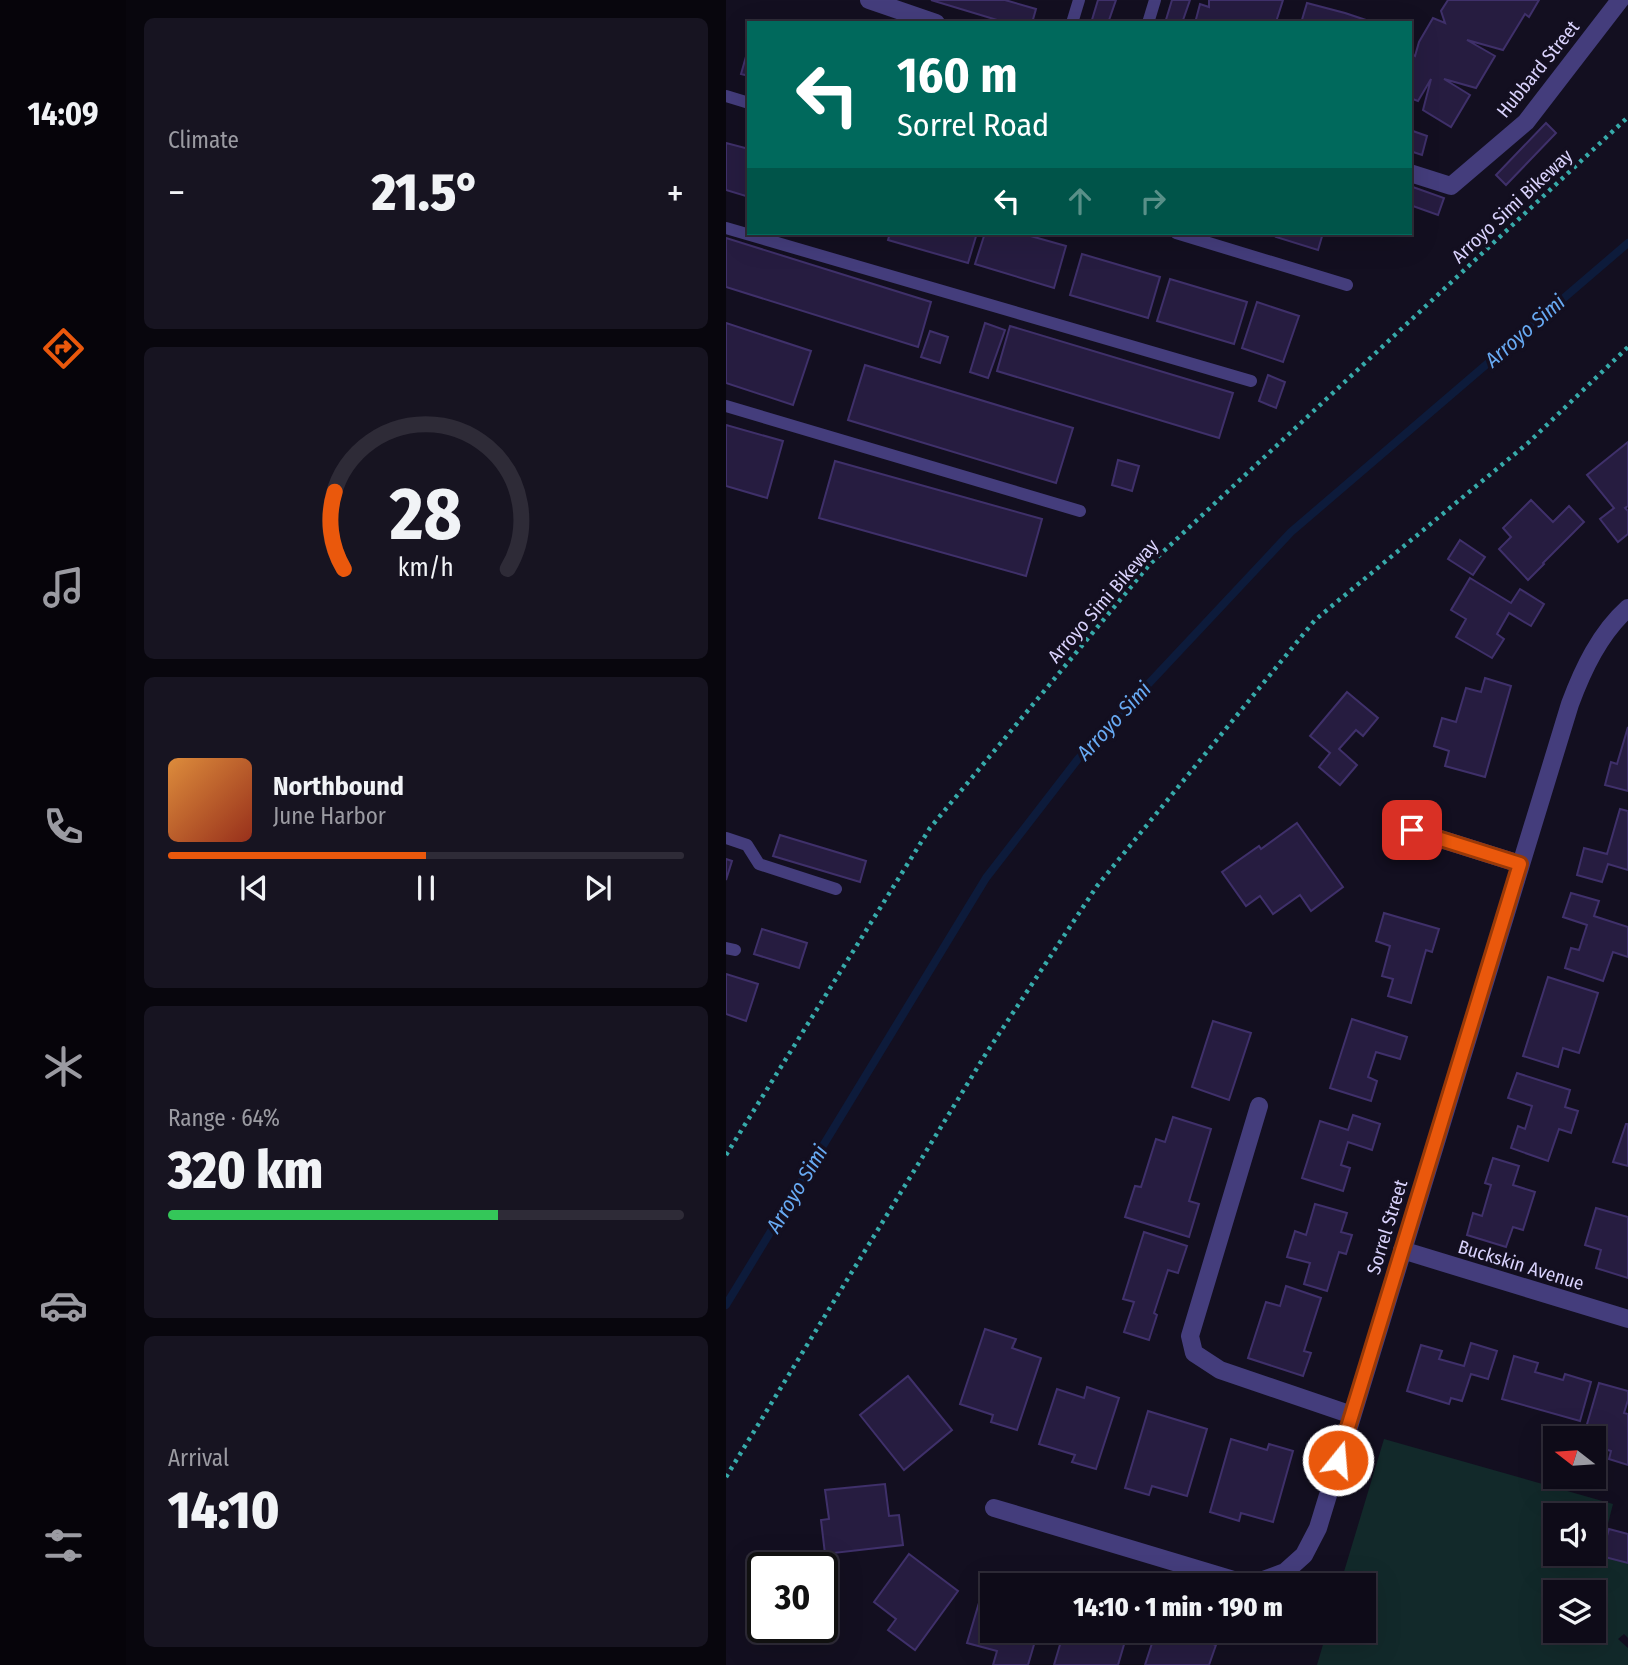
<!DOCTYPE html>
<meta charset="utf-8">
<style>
body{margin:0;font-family:"Fira Sans Condensed",sans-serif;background:#171421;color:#f1f3f6;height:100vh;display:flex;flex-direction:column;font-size:26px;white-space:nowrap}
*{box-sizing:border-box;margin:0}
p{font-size:23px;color:#9b9ba2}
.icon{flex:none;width:38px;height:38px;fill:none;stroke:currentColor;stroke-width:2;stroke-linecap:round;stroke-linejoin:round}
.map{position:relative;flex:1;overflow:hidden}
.drawer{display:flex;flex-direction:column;gap:18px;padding:18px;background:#08060d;width:600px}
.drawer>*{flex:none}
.guide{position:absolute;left:21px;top:21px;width:665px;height:214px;border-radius:0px;box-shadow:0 7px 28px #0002,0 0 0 2px #2e2b37;background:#00695c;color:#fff;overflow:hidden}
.needle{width:46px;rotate:287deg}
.tools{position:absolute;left:817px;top:1426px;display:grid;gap:14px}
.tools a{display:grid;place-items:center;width:63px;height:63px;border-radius:0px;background:#0e0b18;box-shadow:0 7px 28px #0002,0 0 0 2px #2e2b37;font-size:35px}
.speed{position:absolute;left:21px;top:1552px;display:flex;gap:14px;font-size:35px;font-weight:700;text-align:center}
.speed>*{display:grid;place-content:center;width:91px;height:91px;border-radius:50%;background:#0e0b18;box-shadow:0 7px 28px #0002,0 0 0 2px #2e2b37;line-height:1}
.speed .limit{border:4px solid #111;border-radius:10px;background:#fff;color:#111}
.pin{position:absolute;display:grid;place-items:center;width:60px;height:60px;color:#fff;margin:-30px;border-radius:14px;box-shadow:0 4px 10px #0006}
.me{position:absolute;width:77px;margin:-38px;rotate:17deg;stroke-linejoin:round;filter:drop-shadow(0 0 5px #0008)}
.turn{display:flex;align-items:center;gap:24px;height:147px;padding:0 35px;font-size:32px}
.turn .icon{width:91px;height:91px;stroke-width:2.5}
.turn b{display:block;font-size:49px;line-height:60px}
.lanes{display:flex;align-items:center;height:66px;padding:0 35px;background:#0003;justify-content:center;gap:35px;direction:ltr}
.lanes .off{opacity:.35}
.big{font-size:52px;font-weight:800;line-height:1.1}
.drawer .widget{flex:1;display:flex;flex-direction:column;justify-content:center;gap:10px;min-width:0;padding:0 24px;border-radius:10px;background:#171421}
.drawer .dial{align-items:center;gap:0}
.dial svg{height:182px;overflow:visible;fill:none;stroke:#2e2b37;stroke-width:7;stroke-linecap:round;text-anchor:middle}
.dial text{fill:#f1f3f6;stroke:none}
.song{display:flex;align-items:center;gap:21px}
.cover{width:84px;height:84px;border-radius:10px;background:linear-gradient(135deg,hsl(30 70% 55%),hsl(10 70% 35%))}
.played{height:7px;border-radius:4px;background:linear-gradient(90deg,#ea580c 50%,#2e2b37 50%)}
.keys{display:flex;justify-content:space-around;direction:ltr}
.heat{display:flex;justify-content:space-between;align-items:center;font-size:38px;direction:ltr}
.charge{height:10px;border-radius:5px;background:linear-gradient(90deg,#34c759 64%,#2e2b37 0)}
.trip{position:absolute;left:254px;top:1573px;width:396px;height:70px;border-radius:0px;background:#0e0b18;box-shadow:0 7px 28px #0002,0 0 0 2px #2e2b37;font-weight:800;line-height:70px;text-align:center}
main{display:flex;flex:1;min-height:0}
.tab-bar{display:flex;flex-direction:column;width:126px;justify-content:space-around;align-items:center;background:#06040a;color:#9b9ba2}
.tab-bar .icon{width:49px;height:49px}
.tab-bar .active{color:#ea580c}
.tab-bar b{font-size:32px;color:#f1f3f6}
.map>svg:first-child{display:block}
</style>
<main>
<nav class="tab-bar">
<b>14:09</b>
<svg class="icon active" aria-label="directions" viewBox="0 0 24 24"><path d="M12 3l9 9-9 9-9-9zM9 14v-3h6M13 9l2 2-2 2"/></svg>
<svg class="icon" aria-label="music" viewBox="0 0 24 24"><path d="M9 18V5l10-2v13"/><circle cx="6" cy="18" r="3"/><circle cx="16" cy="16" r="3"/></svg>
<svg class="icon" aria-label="phone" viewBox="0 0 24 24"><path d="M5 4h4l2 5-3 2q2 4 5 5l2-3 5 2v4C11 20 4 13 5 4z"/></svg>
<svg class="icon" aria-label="climate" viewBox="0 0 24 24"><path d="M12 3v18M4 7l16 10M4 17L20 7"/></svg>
<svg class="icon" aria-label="car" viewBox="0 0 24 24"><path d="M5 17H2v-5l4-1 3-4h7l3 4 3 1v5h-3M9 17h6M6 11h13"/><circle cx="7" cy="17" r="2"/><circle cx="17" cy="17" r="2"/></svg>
<svg class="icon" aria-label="filters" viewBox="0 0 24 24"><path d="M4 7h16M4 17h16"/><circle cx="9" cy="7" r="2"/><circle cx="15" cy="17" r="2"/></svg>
</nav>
<section class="drawer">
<div class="widget"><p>Climate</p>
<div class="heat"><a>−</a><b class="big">21.5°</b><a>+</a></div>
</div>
<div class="widget dial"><svg viewBox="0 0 100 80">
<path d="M14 69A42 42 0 1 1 86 69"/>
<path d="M14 69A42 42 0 0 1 10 35" stroke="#ea580c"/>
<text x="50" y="56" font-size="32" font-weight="700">28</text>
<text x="50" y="72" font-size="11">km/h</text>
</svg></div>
<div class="widget">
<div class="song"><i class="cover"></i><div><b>Northbound</b><p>June Harbor</p></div></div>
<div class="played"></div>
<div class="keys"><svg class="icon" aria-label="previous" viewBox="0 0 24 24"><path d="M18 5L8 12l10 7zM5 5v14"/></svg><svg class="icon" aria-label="pause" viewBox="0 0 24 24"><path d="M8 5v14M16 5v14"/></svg><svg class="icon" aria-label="next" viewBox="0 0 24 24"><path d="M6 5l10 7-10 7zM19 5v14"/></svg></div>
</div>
<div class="widget"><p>Range · 64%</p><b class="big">320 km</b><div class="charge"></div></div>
<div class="widget"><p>Arrival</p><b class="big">14:10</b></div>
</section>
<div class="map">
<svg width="902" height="1665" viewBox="0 0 902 1665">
<rect width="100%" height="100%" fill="#130f20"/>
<path fill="#12292a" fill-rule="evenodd" d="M658,1439L887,1504L875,1551L902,1560V1638L898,1634L892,1639L902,1648V1665H591L601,1631H637V1586L614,1585ZM830,1516H868V1554H830ZM830,1592H868V1631H830Z"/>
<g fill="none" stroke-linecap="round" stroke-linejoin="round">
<path stroke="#0d1b3b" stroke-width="8" d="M0,1305L260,878L352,759L565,532L902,243"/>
</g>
<g fill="#261c40" stroke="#3f306a" stroke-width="2">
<path d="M205,0H279L310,9L306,23H281Z"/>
<path d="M372,0H390L382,23H365Z"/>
<path d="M446,0H464L456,23H439Z"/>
<path d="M483,0H557L550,22L469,23L474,4L483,7Z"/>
<path d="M722,0H813L803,17L799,14L777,50L741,40L769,56L750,88L718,79L744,95L725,127L697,110L705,79L692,101L684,98V53L689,56L693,42L707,18L719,23L715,11Z"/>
<path d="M581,3L619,13L649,23H575Z"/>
<path d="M23,46V76L15,74Z"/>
<path d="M820,123L830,133L780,185L770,175Z"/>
<path d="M684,130L701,136L696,155L684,151Z"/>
<path d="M0,143L23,149V197L0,190Z"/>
<path d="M684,186L718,198L712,215L684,205Z"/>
<path d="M164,233H251L242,263L162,240Z"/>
<path d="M259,233H294L340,246L328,288L249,264Z"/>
<path d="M552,233H597L592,250L550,237Z"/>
<path d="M0,238L205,302L192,347L0,287Z"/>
<path d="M356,254L434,277L422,318L344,295Z"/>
<path d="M444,279L521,302L508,344L431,321Z"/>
<path d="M531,302L573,316L557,362L516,348Z"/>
<path d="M0,323L85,351L67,405L0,383Z"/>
<path d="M259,323L279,330L262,378L244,372Z"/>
<path d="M284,326L507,393L493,438L271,371Z"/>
<path d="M204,331L222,337L214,363L195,357Z"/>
<path d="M139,365L347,428L330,483L122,420Z"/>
<path d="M542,375L559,382L550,408L533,401Z"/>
<path d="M0,425L57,441L41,498L0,486Z"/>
<path d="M902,442V506L899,508L902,511V534L892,542L874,519L888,508L861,475Z"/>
<path d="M392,460L413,466L406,491L386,485Z"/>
<path d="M109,461L316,519L300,576L93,518Z"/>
<path d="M805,500L827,522L843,506L858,522L817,563L818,564L802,580L773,549L785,537L777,528Z"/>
<path d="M734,540L759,557L747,575L722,559Z"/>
<path d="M744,578L785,603L794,589L818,604L805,626L783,613L771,634L778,639L766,658L730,637L740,619L725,610Z"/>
<path d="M759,678L785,686L759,777L719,766L723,751L708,746L716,718L730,722L740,688L755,692Z"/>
<path d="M621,692L652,718L637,736L630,730L613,749L631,765L614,785L593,767L604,753L584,736Z"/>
<path d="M902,727V791L879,785L885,762L891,764Z"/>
<path d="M894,809L902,811V870L882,864L876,882L851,875L858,848L881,854Z"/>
<path d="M571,823L617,887L585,911L574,895L547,914L534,896L520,906L496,872L533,846L535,849Z"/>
<path d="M54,835L140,861L134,882L47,856Z"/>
<path d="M0,859L6,861L0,880Z"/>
<path d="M845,893L873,901L868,916L902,927V957L887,952L877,981L839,968L845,948L853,950L861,925L837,917Z"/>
<path d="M658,913L713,929L706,952L700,950L685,1003L662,996L667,979L656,976L664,946L650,941Z"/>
<path d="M36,929L81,943L73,968L28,954Z"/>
<path d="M0,974L32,984L20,1021L0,1014Z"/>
<path d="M822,977L872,993L853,1053L837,1048L832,1067L797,1056Z"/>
<path d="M626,1019L681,1037L674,1059L650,1052L642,1077L651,1081L645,1101L604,1088Z"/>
<path d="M487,1021L525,1033L503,1100L466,1087Z"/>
<path d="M791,1073L844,1090L839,1107L852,1111L845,1133L833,1129L822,1161L785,1148L792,1126L799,1129L806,1106L782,1098Z"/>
<path d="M627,1115L654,1124L646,1150L622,1142L615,1165L624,1168L617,1191L576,1178L594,1121L622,1130Z"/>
<path d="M447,1117L485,1129L463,1201L473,1204L463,1237L399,1217L409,1186L415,1187L430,1139L439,1142Z"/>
<path d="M900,1124H902V1166L887,1162Z"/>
<path d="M767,1158L793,1166L787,1185L809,1192L797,1230L787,1227L780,1247L741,1235L747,1213L756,1216L765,1185L759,1183Z"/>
<path d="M589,1204L621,1213L615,1232L626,1235L620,1254L613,1252L601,1291L578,1284L584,1263L561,1257L569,1231L580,1235Z"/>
<path d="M870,1208L902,1217V1278L870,1268L875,1250L859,1245Z"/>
<path d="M418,1232L461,1246L452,1273L442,1270L428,1313L431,1315L423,1340L398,1332L408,1302L397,1299Z"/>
<path d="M560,1286L595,1298L578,1351L585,1353L577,1376L522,1358L540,1302L554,1306Z"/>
<path d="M259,1329L290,1339L286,1348L315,1358L291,1430L265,1422L267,1415L234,1404Z"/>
<path d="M745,1343L771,1351L762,1379L745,1374L736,1401L725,1398L723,1404L681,1391L695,1345L716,1351L713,1359L738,1366Z"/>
<path d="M788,1356L812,1363L809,1372L837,1380L839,1374L865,1382L854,1421L776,1399Z"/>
<path d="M182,1376L226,1430L178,1470L134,1415Z"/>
<path d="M873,1383L902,1391V1400L898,1413L902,1414V1465L883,1459L885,1451L868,1446V1438H857Z"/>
<path d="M361,1387L393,1398L370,1469L346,1462L349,1455L313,1444L331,1389L358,1398Z"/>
<path d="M422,1411L481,1429L461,1496L426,1486L423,1495L399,1488Z"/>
<path d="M505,1439L541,1450L543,1444L567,1451L547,1522L515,1513L513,1521L484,1512Z"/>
<path d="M159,1484L163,1516L173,1515L177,1545L99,1554L95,1520L103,1519L99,1490Z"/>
<path d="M883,1529L902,1534V1563L875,1556Z"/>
<path d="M183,1554L232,1591L189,1650L162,1630L170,1619L148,1602Z"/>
<path d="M258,1586L266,1588V1631H312L302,1665H267L271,1651L241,1643Z"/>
<path d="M338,1631H402L392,1665H328Z"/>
<path d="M430,1631H458L457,1634L490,1645L483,1665H419Z"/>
</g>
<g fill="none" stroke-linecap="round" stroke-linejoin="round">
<g stroke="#37aaaa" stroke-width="4.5" stroke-dasharray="3.5 5" stroke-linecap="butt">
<path d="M0,1155L204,828L424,564L902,117"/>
<path d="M0,1477L261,1052L371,886L589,620L802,443L902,347"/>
</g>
<g stroke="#443d7c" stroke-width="12">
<path d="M346,23L353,0"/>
<path d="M422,23L429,0"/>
<path d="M0,96L23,103"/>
<path d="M0,228L525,381"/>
<path d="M450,233L621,285"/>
<path d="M0,406L354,511"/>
<path d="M0,838L21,845L33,864L110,889"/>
<path d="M0,948L9,950"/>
</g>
<g stroke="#443d7c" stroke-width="18">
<path d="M143,0L210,23"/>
<path d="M684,173L725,186L800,122L894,0"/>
<path d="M686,830L794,864"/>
<path d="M533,1106L464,1336L468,1353L494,1370L626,1415"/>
<path d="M676,1250L902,1319"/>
<path d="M268,1508L508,1580L532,1582L559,1572L578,1555L592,1528L844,704C857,669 874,633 902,608"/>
</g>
</g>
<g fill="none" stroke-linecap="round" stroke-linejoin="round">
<g stroke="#983908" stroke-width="18">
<path id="route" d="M612,1460L794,864L686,830"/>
</g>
<use href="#route" stroke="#ea580c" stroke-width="12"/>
</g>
<g text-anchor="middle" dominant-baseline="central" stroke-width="7" stroke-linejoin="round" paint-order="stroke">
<g font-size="19" fill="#d9d2fc" stroke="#130f20">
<text transform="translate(812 69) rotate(-51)">Hubbard Street</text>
<text transform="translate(786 206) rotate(-43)">Arroyo Simi Bikeway</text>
<text transform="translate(377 601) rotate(-49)">Arroyo Simi Bikeway</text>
<text transform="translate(661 1227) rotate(-73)">Sorrel Street</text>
<text transform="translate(795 1265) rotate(17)">Buckskin Avenue</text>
</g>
<g font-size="21" font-style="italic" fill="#68aaf3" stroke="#130f20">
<text transform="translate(799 331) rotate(-41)">Arroyo Simi</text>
<text transform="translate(388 721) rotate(-47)">Arroyo Simi</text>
<text transform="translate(71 1189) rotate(-59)">Arroyo Simi</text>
</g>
</g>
</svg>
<div class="tools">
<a><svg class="needle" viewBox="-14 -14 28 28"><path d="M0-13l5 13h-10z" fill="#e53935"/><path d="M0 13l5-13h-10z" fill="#9b9ba2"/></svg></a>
<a><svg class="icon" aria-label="sound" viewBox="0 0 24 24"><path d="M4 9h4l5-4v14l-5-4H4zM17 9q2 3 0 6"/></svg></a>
<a><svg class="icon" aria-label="layers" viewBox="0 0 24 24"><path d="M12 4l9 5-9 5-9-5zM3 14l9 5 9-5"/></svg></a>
</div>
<div class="speed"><div class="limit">30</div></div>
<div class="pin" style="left:686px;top:830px;background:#d93025"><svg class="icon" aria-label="arrive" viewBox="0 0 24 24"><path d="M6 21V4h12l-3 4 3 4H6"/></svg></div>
<svg class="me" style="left:612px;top:1460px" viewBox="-20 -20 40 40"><circle r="17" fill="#ea580c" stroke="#fff" stroke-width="3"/><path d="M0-11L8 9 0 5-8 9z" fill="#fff"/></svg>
<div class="trip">14:10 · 1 min · 190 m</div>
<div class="guide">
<div class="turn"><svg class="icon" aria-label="left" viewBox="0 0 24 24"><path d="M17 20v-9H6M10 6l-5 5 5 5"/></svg><div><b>160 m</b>Sorrel Road</div></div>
<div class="lanes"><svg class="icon" aria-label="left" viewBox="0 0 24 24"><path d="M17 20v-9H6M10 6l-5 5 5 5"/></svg><svg class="icon off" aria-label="ahead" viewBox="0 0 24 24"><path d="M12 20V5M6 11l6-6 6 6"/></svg><svg class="icon off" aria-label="right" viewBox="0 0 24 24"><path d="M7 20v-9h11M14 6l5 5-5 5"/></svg></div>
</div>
</div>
</main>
